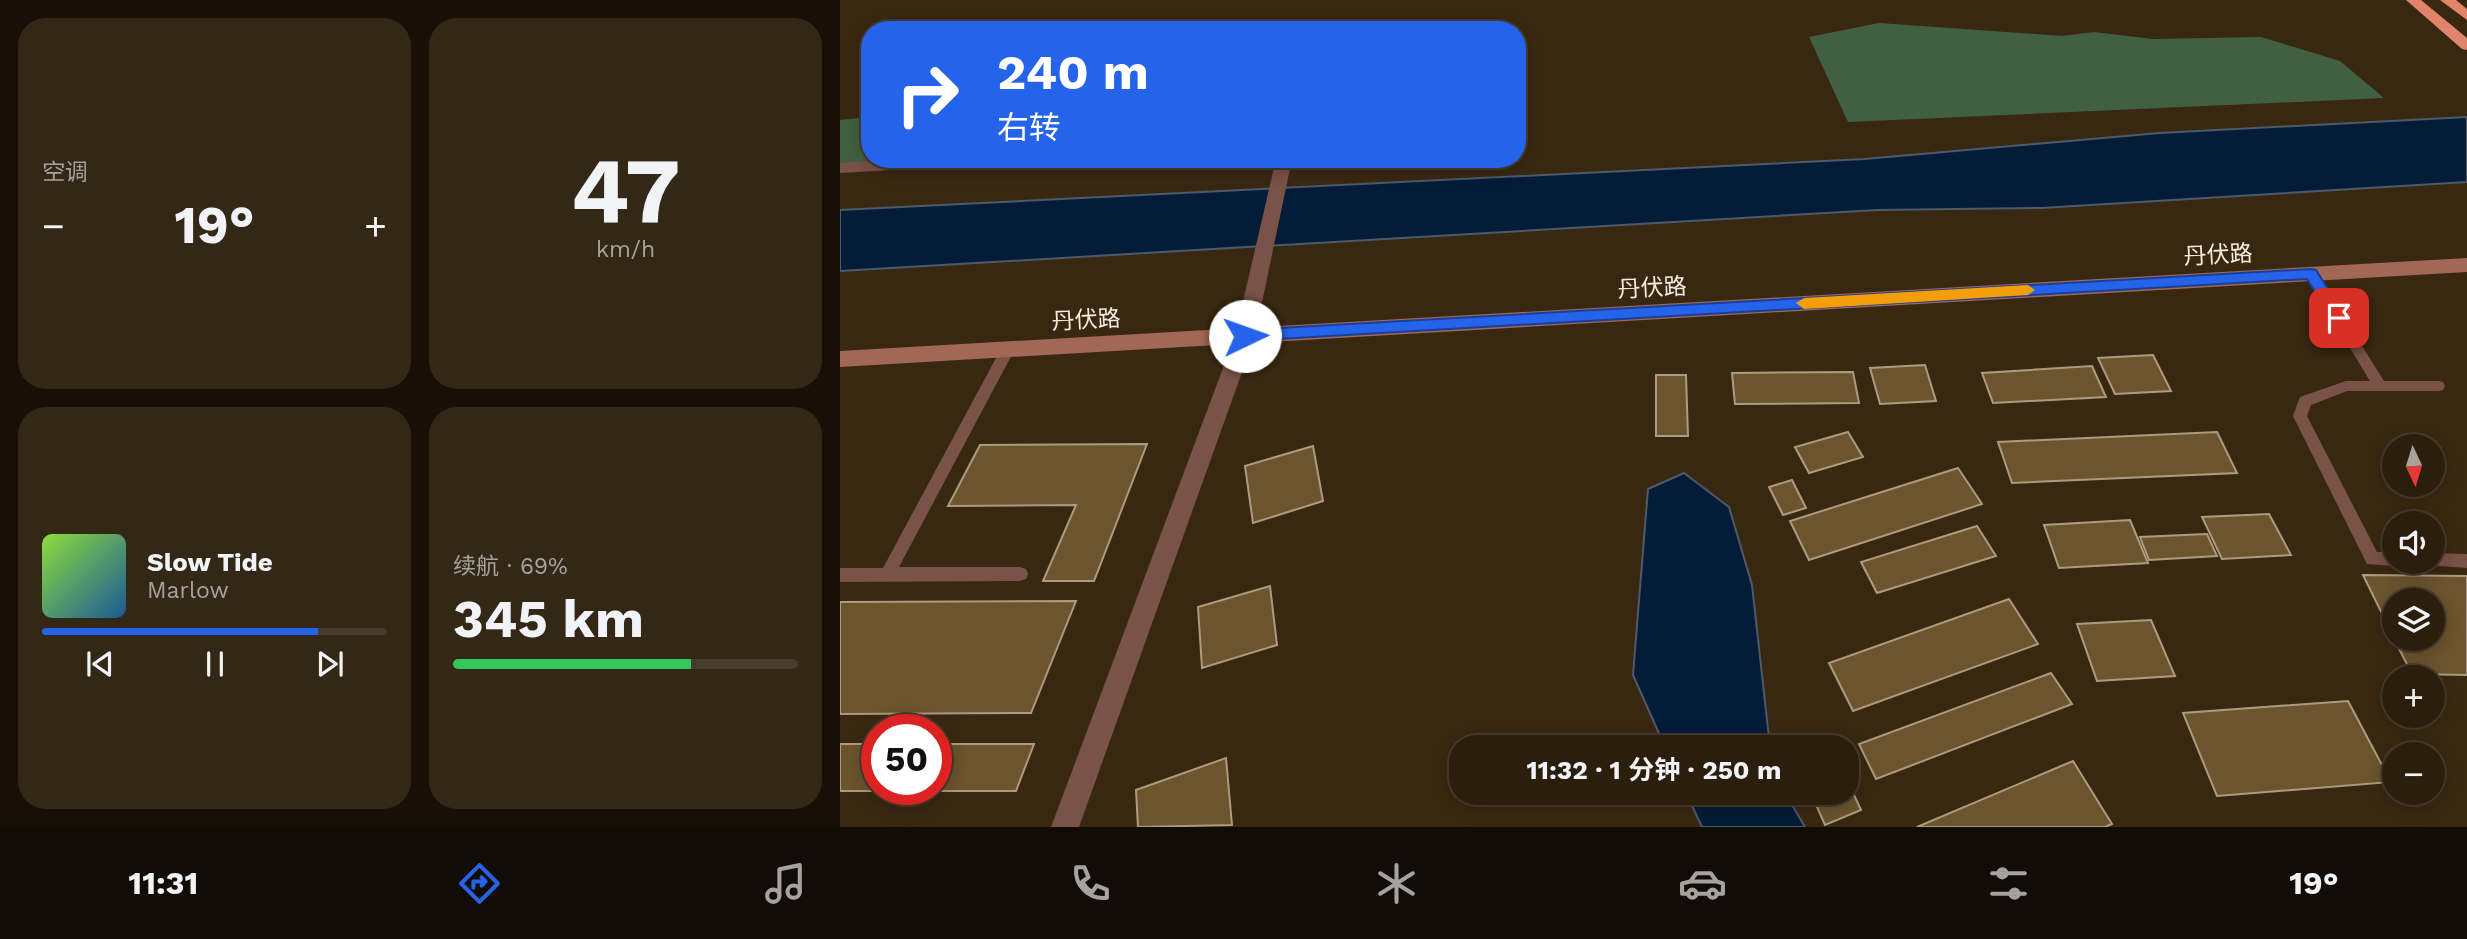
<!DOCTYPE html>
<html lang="zh">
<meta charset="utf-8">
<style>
body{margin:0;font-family:"Work Sans","Noto Sans SC",sans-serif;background:#332716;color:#f1f3f6;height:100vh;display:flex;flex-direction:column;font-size:26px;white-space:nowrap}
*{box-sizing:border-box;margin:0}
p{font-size:23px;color:#a6a29d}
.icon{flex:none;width:38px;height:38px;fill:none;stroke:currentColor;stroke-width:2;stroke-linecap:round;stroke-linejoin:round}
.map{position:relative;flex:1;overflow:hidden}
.sheet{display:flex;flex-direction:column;gap:18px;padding:18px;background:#181007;width:840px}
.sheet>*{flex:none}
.banner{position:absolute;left:21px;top:21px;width:665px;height:147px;border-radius:28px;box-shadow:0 4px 18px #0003,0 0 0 2px #473c2e;background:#2563eb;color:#fff;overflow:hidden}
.needle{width:46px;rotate:176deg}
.buttons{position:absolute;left:1542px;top:434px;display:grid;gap:14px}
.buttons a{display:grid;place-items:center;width:63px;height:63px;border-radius:50%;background:#2b1e0d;box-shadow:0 4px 18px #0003,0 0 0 2px #473c2e;font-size:35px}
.speed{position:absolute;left:21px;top:714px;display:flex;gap:14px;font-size:35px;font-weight:700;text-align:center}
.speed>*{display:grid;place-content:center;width:91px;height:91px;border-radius:50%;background:#2b1e0d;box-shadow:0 4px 18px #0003,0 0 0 2px #473c2e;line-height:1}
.speed .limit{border:10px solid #d22;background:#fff;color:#111}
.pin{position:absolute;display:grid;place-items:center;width:60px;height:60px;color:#fff;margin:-30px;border-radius:14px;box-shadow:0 4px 10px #0006}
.me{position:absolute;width:77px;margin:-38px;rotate:87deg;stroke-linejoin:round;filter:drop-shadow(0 0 5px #0008)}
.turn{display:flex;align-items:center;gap:24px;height:147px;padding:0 21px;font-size:32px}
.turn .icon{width:91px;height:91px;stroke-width:2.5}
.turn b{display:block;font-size:49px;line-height:60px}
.big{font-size:52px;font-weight:700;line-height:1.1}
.sheet .widget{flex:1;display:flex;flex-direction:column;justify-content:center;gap:10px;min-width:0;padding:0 24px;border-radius:28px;background:#332716}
.sheet .dial{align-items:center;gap:0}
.dial b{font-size:91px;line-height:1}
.song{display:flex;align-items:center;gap:21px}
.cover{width:84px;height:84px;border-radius:10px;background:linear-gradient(135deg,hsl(90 70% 55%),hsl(210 70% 35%))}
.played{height:7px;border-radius:4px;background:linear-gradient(90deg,#2563eb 80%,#473c2e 80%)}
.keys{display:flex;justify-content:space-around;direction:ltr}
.heat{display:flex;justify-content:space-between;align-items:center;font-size:38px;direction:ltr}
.charge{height:10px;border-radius:5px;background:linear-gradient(90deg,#34c759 69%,#473c2e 0)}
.sheet .tiles{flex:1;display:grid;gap:18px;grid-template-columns:repeat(2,1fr)}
.trip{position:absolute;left:609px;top:735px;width:410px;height:70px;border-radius:28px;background:#2b1e0d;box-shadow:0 4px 18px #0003,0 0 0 2px #473c2e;font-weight:700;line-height:70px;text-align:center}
.tabs{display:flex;height:112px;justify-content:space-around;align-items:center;background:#110c05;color:#a6a29d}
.tabs .icon{width:49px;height:49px}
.tabs .current{color:#2563eb}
.tabs b{font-size:32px;color:#f1f3f6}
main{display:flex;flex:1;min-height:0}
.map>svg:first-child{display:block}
</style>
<main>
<section class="sheet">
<div class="tiles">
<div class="widget"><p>空调</p>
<div class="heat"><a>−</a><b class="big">19°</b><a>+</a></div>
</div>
<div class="widget dial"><b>47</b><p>km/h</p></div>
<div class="widget">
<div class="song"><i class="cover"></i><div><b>Slow Tide</b><p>Marlow</p></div></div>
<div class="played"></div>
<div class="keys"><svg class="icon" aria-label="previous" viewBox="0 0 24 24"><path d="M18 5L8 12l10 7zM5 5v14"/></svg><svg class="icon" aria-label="pause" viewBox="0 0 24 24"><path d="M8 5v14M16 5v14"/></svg><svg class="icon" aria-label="next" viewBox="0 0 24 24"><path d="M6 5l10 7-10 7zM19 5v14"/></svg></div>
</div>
<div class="widget"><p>续航 · 69%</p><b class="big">345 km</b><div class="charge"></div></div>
</div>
</section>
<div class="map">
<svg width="1627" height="827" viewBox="0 0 1627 827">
<rect width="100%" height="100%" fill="#392811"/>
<g fill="#416041">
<path d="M1039,23L1222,36L1254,32L1313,39L1421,37L1500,61L1544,98L1008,122L969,37Z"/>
<path d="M30,117V159H155L0,166V120Z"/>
</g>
<g fill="#041c38" stroke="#4d5a6a" stroke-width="2">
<path d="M1627,117V182L1201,208L1037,210L0,271V210L1025,159L1320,133Z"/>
<path d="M844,473L889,507L912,585L930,747H825L793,675L808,489Z"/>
<path d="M846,793H945L965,827H862Z"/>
</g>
<g fill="#6b542e" stroke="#ad9b7f" stroke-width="2">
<path d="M1313,355L1331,391L1275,394L1258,358Z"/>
<path d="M1085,365L1096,401L1040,404L1030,368Z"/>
<path d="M1252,366L1266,397L1153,403L1142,373Z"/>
<path d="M1013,372L1019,403L895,404L892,373Z"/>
<path d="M816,375H846L848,436H816Z"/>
<path d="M1008,432L1023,457L969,473L955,447Z"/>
<path d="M1377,432L1397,473L1172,483L1158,442Z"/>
<path d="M307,444L254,581H203L236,505L108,506L140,445Z"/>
<path d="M473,446L483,501L413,523L405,466Z"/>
<path d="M1118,468L1142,504L969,560L950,521Z"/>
<path d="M952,480L966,508L943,515L929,487Z"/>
<path d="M1429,514L1451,555L1382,559L1362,517Z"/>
<path d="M1290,520L1308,563L1219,568L1204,525Z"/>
<path d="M1137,526L1156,556L1037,593L1021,562Z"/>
<path d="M1367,534L1377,556L1309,560L1300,537Z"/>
<path d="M1523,575L1627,576V675L1572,674L1554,639H1592V600H1554V638Z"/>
<path d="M430,586L437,645L362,668L358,607Z"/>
<path d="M1169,599L1198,644L1013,711L989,663Z"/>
<path d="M236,601L191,713L0,714V602Z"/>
<path d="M1311,620L1335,676L1257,681L1237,624Z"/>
<path d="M1211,673L1232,704L1036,779L1019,744Z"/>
<path d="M1508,701L1551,782L1377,796L1343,713Z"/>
<path d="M0,744H37V789H96V744H194L176,791H0Z"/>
<path d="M386,758L392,825L298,827L296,790Z"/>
<path d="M1233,761L1272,824L1265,827H1077Z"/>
<path d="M1009,784L1021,810L985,825L973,798L986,793H1006V785Z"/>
</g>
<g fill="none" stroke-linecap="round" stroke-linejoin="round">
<g fill="#795248" fill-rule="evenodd">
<path d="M1471,270L1475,271L1544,381H1598L1603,382L1605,386L1603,390L1598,391H1507L1471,405L1467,416L1537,552H1554V562H1561L1554,566L1527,564L1453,416L1460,397L1506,381H1530L1465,274Z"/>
<path d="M168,344L175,349L59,567H180L186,569L188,574L186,579L180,581L0,582V568H43L163,345Z"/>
<path d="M1592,553L1627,554V568L1586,565L1585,562H1592Z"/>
</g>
<g fill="#795248" fill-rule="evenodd">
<path d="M57,159H162L154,164L0,173V163Z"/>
<path d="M436,159H452L415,336L239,827H211L395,336Z"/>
</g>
<path fill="#a36756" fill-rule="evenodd" d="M1627,258V272L0,367V351Z"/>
<g fill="#e2846b" fill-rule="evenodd">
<path d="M1566,0H1581L1627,38V50L1622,49Z"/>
<path d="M1600,0H1616L1627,9V20Z"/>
</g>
</g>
<path fill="#2563eb" stroke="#184099" stroke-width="2" d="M1471,269L1476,270L1504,315L1506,318L1504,322H1494L1467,279L405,341L397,336L405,330Z"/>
<path fill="#f59e0b" d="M1188,285L1195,290L1188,295L964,309L956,303L964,298Z"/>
<g text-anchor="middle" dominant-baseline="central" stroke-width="7" stroke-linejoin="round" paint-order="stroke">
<g font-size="23" fill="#f7ecdf" stroke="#392811">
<text transform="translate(1378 255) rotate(-3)">丹伏路</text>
<text transform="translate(812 288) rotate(-3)">丹伏路</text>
<text transform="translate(246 320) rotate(-3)">丹伏路</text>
</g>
</g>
</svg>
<div class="buttons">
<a><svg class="needle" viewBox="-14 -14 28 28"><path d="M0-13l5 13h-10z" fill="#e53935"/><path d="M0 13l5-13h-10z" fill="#a6a29d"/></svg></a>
<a><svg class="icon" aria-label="sound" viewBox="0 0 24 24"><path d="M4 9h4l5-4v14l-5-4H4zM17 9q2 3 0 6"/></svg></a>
<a><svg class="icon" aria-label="layers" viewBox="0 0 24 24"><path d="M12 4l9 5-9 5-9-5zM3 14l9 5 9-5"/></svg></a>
<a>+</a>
<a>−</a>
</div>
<div class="speed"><div class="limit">50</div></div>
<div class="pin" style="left:1499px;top:318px;background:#d93025"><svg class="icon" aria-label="arrive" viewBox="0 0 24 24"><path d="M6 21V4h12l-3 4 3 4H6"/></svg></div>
<svg class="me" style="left:405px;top:336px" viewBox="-20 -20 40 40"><circle r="19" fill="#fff"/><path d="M0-13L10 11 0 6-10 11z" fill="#2563eb"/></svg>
<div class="trip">11:32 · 1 分钟 · 250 m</div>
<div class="banner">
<div class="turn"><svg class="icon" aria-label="right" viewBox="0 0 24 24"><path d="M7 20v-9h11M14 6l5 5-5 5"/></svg><div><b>240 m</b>右转</div></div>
</div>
</div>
</main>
<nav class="tabs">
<b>11:31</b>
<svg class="icon current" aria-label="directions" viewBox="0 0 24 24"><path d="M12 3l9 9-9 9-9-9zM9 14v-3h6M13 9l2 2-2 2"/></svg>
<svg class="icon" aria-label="music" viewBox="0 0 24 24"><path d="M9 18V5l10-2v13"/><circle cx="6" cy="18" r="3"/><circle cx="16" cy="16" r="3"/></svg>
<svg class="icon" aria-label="phone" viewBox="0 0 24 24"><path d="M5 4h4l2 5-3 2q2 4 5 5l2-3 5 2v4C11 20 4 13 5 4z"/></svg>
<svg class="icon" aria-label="climate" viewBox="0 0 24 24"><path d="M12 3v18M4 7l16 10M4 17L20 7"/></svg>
<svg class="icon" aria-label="car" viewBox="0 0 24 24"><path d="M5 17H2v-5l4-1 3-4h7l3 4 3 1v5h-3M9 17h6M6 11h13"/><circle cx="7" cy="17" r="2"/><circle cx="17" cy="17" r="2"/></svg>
<svg class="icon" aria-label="filters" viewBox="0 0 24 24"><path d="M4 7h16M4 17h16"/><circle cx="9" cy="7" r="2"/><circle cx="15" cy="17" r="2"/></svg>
<b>19°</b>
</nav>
